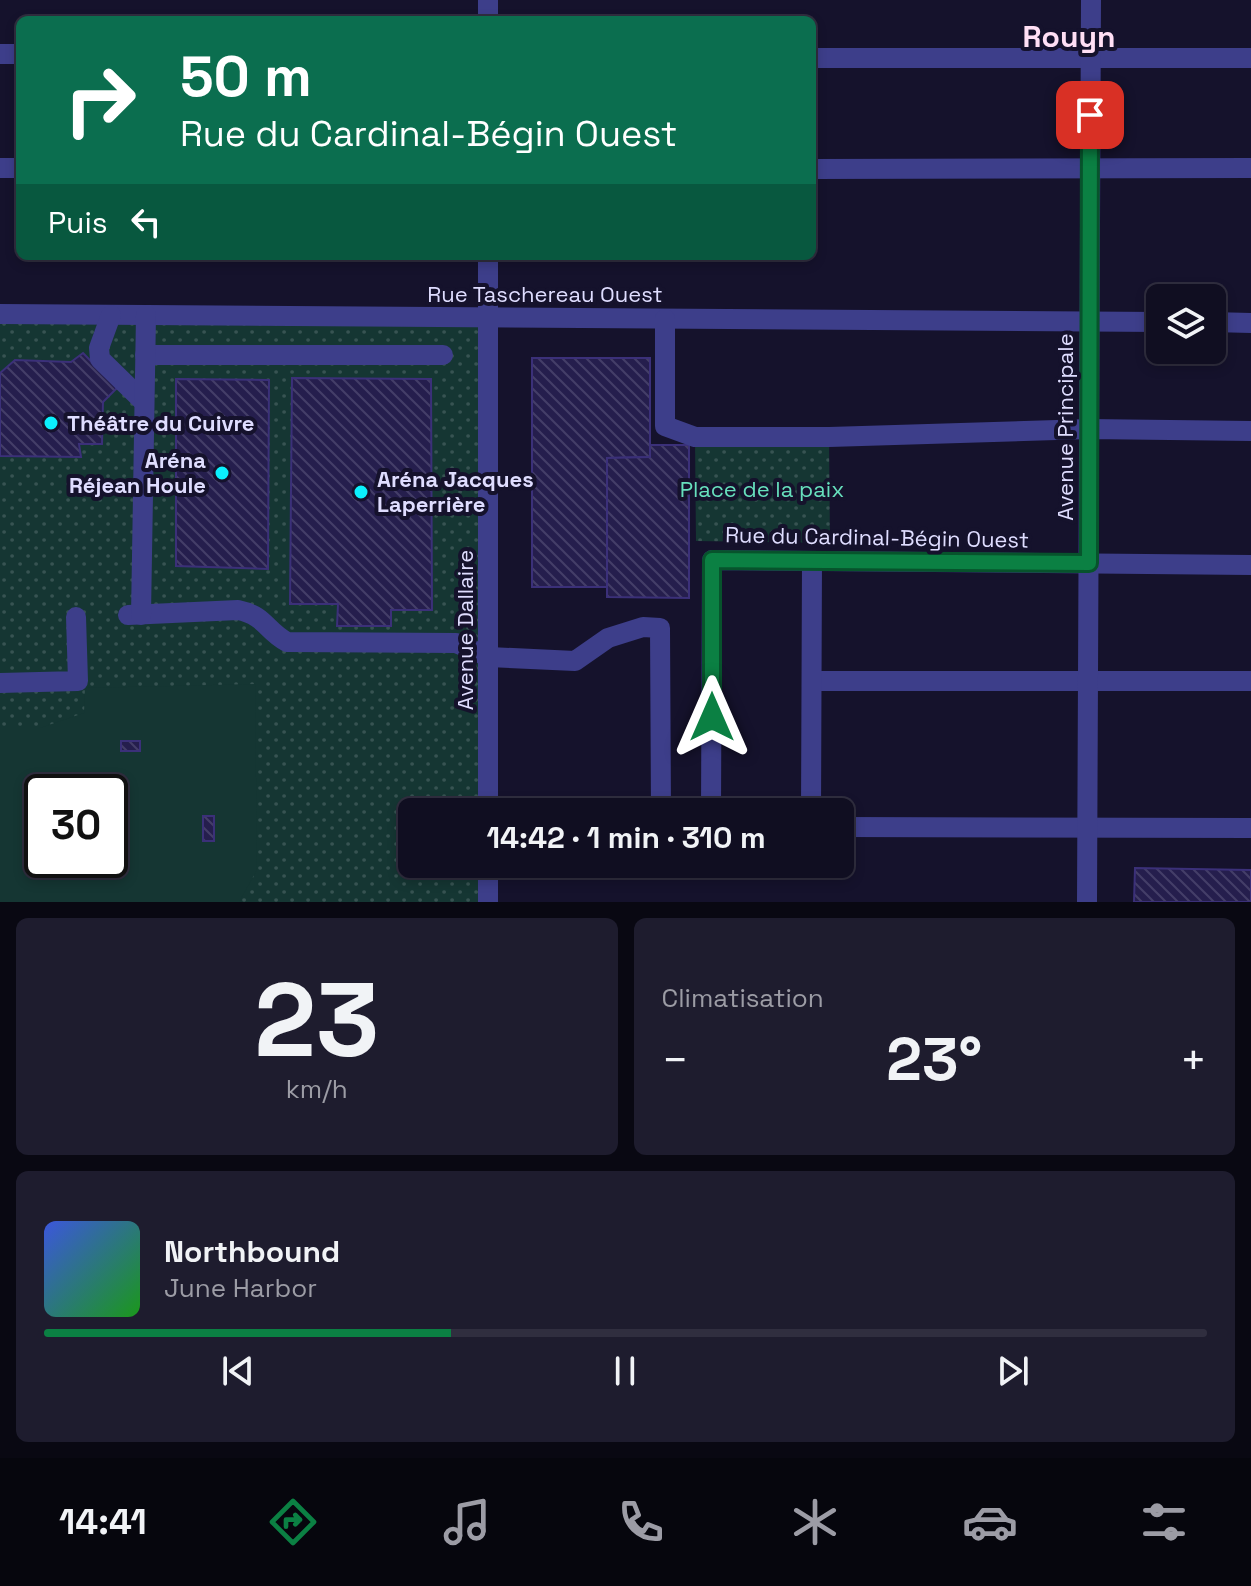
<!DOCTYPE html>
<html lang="fr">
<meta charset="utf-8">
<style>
body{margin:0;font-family:"Space Grotesk",sans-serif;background:#1e1c2e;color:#f1f3f6;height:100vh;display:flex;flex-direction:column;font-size:30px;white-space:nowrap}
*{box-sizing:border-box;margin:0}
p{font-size:26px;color:#9c9ca5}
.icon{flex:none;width:44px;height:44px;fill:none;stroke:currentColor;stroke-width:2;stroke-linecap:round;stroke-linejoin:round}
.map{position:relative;height:902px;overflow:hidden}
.sheet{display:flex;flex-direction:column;gap:16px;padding:16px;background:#090812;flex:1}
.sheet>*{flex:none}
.hud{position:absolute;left:16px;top:16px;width:800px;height:244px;border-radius:12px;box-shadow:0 4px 12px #0003,0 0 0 2px #302e3f;background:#0b6e4f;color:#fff;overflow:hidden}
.fabs{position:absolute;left:1146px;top:284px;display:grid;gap:16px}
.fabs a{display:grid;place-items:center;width:80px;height:80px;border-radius:12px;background:#100e21;box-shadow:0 4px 12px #0003,0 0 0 2px #302e3f;font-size:40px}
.speed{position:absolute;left:24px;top:774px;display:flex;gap:16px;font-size:40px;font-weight:700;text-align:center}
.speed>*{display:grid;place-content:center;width:104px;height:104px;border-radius:50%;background:#100e21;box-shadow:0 4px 12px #0003,0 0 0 2px #302e3f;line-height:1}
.speed .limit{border:4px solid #111;border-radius:12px;background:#fff;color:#111}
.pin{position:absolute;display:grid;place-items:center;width:68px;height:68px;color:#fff;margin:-34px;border-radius:16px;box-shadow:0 4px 12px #0006}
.me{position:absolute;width:88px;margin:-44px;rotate:0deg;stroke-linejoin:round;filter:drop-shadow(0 0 6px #0008)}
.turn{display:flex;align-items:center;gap:28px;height:168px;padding:0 32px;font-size:36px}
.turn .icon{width:104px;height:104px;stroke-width:2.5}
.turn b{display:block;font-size:56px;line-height:68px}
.then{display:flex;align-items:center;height:76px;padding:0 32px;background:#0003;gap:16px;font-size:30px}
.big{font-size:60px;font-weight:700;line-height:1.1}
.sheet .widget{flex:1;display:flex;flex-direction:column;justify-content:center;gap:12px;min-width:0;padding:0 28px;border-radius:12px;background:#1e1c2e}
.sheet .dial{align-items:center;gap:0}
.dial b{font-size:104px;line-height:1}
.song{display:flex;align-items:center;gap:24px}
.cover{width:96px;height:96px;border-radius:12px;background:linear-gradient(135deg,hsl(230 70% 55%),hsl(120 70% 35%))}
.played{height:8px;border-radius:4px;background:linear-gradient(90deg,#0b8043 35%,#302e3f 35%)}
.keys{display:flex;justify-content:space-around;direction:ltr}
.heat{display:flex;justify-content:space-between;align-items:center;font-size:44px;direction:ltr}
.sheet .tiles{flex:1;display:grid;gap:16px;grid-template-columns:1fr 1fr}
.widget:last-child{grid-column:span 2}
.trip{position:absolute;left:398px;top:798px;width:456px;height:80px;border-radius:12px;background:#100e21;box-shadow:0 4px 12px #0003,0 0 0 2px #302e3f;font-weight:700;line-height:80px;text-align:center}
.dock{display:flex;height:128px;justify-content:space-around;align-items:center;background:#06060d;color:#9c9ca5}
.dock .icon{width:56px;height:56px}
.dock .current{color:#0b8043}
.dock b{font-size:36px;color:#f1f3f6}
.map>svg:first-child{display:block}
</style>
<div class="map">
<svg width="1251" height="902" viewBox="0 0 1251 902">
<defs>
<pattern id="park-dots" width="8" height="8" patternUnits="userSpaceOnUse" patternTransform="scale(2)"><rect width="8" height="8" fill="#153633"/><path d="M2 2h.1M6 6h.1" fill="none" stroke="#375352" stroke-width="1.8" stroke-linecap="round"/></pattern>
<pattern id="building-back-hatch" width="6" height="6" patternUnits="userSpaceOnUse" patternTransform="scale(2)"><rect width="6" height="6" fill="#251e4d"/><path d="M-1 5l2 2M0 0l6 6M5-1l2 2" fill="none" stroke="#443e68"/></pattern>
</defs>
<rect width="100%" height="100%" fill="#15122c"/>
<g fill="url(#park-dots)" fill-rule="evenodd">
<path d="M0,315L480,325V812H412V864H480V902H0ZM42,792H110V860H42Z"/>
<path d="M695,437H829L830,543L696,541Z"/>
</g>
<path fill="#153633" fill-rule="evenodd" d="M255,684L257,870L239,902H0V728H40L84,713L85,688ZM42,792H110V860H42Z"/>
<g fill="url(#building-back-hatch)" stroke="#3b3079" stroke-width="2">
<path d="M83,353L117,388L103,402L102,444H79L81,457L0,456V373L15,360L71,362Z"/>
<path d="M532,358H650V457L607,458V587H532Z"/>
<path d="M292,378L431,379L432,610H391V626H337L338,604H290Z"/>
<path d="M176,379L269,380L268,569L176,566Z"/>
<path d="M650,445H689V598L607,597V458L650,457Z"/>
<rect x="121" y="741" width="19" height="10"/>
<rect x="203" y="816" width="11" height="25"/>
<path d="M1135,868L1251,870V902H1134Z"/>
</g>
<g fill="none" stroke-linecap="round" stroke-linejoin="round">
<g stroke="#3d3e8a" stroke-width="20">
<path d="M488,20V0"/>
<path d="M0,54H20"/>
<path d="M812,58H1251"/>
<path d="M0,168H20"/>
<path d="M812,169L1251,168"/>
<path d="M0,314L1160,322"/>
<path d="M111,315L99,348L100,359L144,402"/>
<path d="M665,319V426L695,437H829L1089,429L1251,431"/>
<path d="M1212,322L1251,323"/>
<path d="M145,355H443"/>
<path d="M128,615L238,610C266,616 265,630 287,642L456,643L489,657L575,661L608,638L643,627L660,628L661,812"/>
<path d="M141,615L146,315"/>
<path d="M812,681H1251"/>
<path d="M0,683L78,681L76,617"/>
<path d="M488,812V256"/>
<path d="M711,812L712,560L1251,565"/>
<path d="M811,812L812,561"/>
<path d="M840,827L1251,828"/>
<path d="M488,902V864"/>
<path d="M1087,902L1091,0"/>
</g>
</g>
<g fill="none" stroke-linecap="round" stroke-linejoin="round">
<g stroke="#07532c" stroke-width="20">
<path id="route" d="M712,717V560L1089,563L1090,115"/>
</g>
<use href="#route" stroke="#0b8043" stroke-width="14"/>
</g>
<g fill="#0bf0fd" stroke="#15122c" stroke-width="3">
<circle cx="51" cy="423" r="8"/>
<circle cx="222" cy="473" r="8"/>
<circle cx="361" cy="492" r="8"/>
</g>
<g text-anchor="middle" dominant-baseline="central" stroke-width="8" stroke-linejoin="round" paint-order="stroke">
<g font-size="22" fill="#dfddff" stroke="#15122c">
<text x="545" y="294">Rue Taschereau Ouest</text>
<text transform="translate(1065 427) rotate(-90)">Avenue Principale</text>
<text transform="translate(877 537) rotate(1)">Rue du Cardinal-Bégin Ouest</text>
<text transform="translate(465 630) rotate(-90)">Avenue Dallaire</text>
</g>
<g font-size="22" font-weight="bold" fill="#dfddff" stroke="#15122c" text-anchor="start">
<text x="67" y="423">Théâtre du Cuivre</text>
<text x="206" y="460" text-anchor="end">Aréna<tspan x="206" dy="25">Réjean Houle</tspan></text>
<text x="377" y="479">Aréna Jacques<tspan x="377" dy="25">Laperrière</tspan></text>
</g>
<g font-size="22" fill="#67e0bd" stroke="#15122c">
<text x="762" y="489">Place de la paix</text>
</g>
<g font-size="30" font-weight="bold" fill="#ffdff5" stroke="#15122c">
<text x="1069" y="36">Rouyn</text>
</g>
</g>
</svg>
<div class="fabs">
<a><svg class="icon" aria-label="layers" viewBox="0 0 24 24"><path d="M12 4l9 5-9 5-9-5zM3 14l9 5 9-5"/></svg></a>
</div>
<div class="speed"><div class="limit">30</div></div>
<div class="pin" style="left:1090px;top:115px;background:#d93025"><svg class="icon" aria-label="arrive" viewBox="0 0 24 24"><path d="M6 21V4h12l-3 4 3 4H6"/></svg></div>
<svg class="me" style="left:712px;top:717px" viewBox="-20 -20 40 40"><path d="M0-17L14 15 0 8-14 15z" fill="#0b8043" stroke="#fff" stroke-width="4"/></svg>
<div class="trip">14:42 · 1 min · 310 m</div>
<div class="hud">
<div class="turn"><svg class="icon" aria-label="right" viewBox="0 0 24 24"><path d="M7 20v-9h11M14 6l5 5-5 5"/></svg><div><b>50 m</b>Rue du Cardinal-Bégin Ouest</div></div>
<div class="then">Puis<svg class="icon" aria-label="left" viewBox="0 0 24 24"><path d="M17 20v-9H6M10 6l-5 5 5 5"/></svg></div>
</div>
</div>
<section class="sheet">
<div class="tiles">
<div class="widget dial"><b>23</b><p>km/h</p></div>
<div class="widget"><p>Climatisation</p>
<div class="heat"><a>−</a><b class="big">23°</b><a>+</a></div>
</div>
<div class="widget">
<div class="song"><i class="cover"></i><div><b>Northbound</b><p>June Harbor</p></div></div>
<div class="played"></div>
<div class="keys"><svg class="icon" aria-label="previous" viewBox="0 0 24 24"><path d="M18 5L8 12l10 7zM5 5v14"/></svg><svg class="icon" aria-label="pause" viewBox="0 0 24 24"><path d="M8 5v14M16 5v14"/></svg><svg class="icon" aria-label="next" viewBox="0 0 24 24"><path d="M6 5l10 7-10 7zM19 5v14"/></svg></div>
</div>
</div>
</section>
<nav class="dock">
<b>14:41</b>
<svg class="icon current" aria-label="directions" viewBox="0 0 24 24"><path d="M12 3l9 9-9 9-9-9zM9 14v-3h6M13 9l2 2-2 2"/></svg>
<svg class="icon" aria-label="music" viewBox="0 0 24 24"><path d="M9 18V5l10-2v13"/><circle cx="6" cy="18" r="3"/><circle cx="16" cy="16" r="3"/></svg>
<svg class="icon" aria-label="phone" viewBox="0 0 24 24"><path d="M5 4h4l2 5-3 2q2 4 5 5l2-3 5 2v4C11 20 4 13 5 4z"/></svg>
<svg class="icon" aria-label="climate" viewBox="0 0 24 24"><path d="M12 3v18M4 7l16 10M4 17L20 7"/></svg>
<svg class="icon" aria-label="car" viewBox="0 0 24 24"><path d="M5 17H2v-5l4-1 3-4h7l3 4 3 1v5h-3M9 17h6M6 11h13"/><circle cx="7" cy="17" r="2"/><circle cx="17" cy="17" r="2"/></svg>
<svg class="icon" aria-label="filters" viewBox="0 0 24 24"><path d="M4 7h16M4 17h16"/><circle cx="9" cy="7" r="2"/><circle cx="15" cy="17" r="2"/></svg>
</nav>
